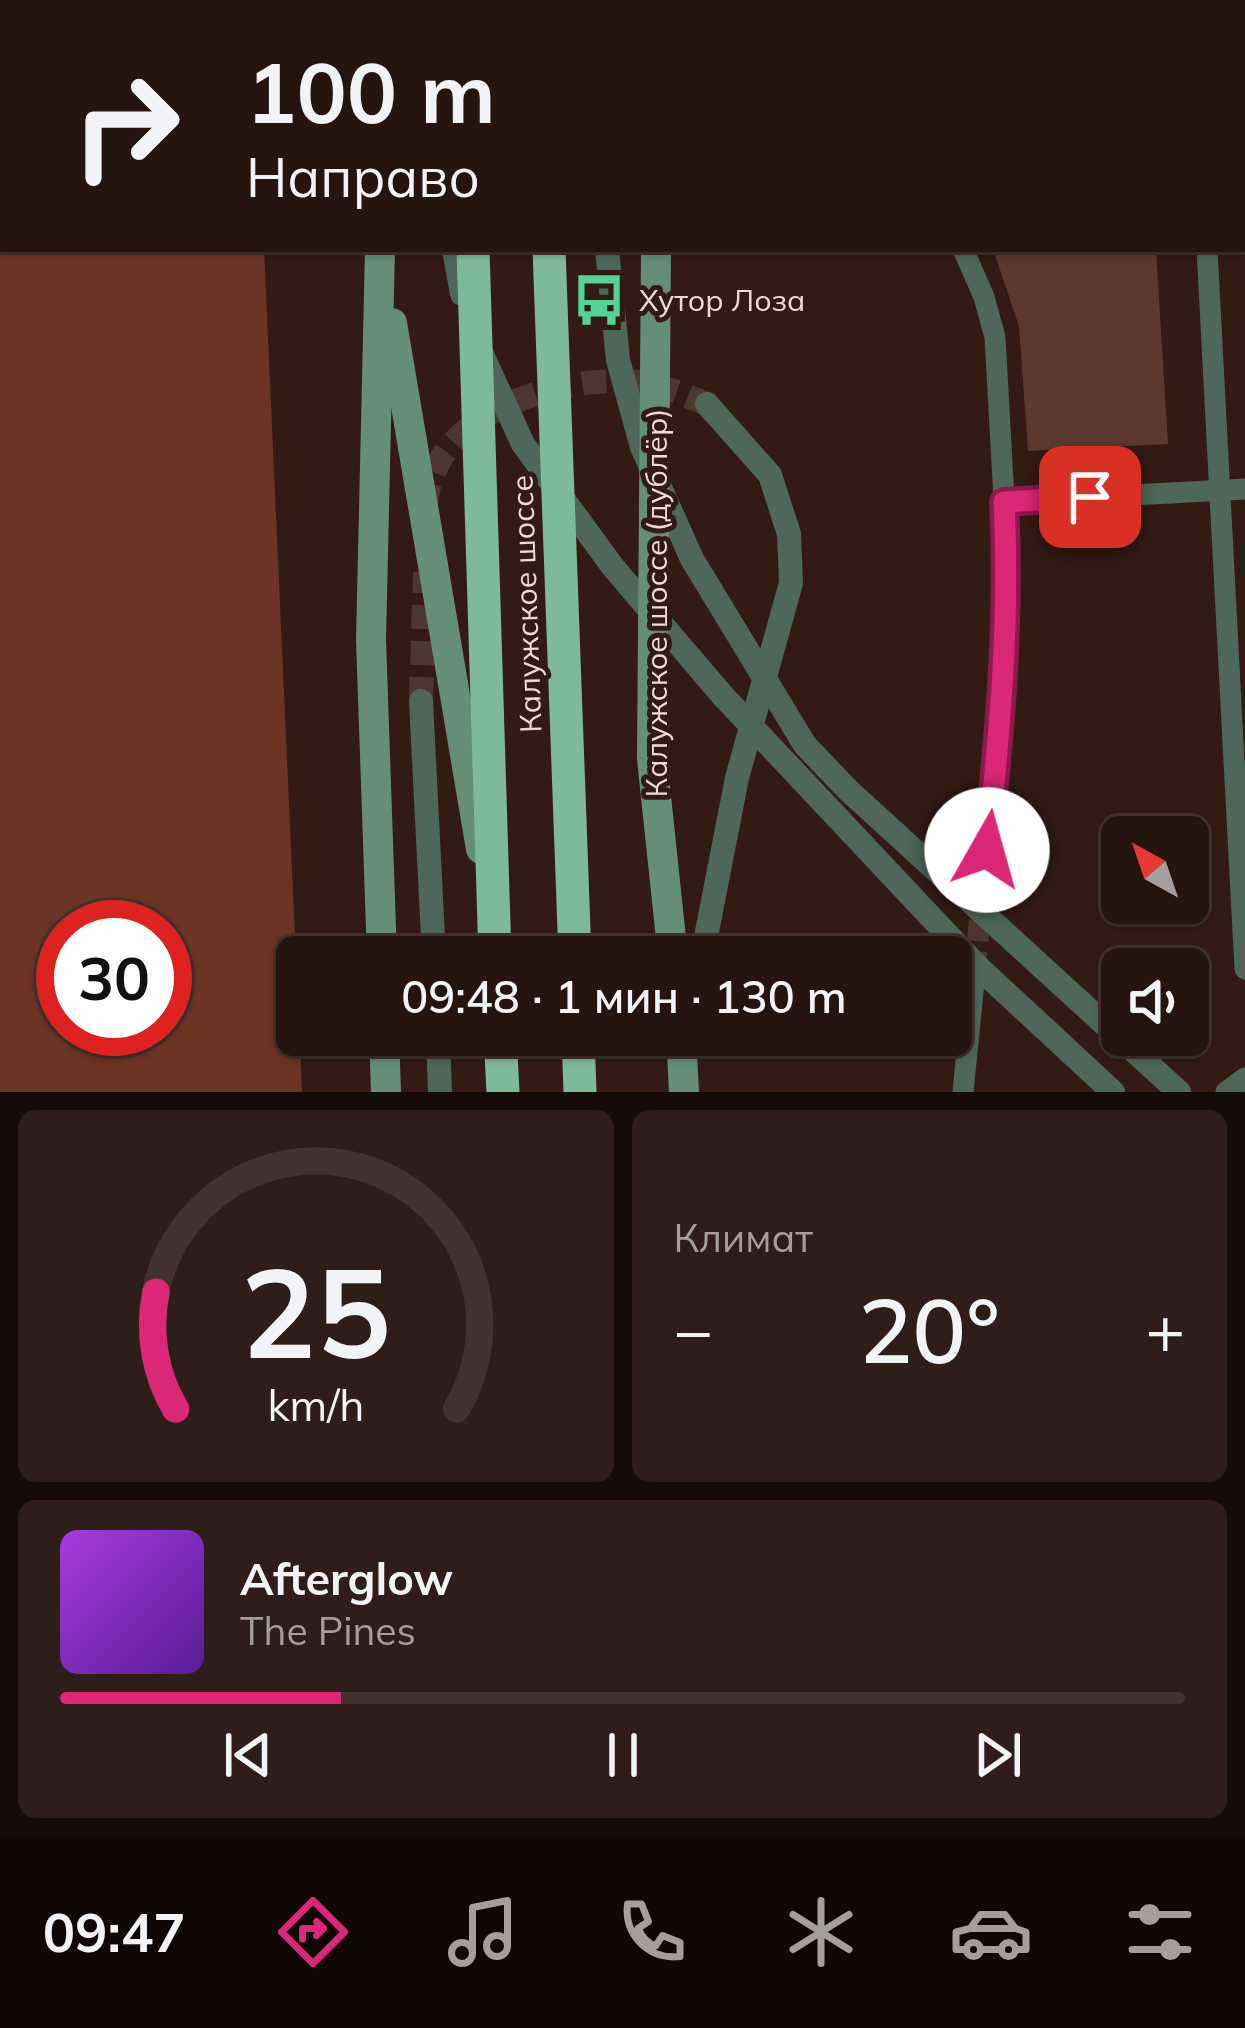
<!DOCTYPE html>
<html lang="ru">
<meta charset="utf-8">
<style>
body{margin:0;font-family:Mulish,sans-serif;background:#2e1d18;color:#f1f3f6;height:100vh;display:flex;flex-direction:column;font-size:45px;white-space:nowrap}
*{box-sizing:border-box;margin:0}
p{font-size:39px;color:#a49e9e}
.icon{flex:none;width:66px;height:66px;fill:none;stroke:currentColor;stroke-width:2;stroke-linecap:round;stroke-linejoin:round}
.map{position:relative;height:1092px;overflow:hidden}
.details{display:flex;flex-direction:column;gap:18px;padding:18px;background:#150b08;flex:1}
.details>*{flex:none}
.hud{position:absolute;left:0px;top:0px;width:1245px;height:252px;box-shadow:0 3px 9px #0004,0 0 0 3px #42332f;background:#26140f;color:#f1f3f6;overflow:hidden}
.needle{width:78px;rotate:320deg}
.buttons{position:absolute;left:1101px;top:816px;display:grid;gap:24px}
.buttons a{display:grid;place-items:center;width:108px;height:108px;border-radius:18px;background:#26140f;box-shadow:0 3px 9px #0004,0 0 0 3px #42332f;font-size:60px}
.speed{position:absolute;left:36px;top:900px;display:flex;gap:24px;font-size:60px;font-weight:700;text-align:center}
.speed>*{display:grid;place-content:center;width:156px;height:156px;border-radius:50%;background:#26140f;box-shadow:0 3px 9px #0004,0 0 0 3px #42332f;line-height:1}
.speed .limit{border:18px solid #d22;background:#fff;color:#111}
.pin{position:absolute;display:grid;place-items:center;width:102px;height:102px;color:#fff;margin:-51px;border-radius:24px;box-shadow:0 6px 18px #0006}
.me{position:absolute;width:132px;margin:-66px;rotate:7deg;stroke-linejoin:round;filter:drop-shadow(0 0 9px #0008)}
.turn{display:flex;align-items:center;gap:42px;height:252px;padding:0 48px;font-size:54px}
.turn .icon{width:156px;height:156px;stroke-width:2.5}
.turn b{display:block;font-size:84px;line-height:102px}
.big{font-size:90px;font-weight:600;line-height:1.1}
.details .tile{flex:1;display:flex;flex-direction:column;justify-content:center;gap:18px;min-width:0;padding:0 42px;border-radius:18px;background:#2e1d18}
.details .dial{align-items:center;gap:0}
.dial svg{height:312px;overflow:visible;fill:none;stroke:#42332f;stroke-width:7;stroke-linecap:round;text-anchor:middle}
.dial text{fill:#f1f3f6;stroke:none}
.song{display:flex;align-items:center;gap:36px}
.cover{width:144px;height:144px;border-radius:18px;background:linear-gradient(135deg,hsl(280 70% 55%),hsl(270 70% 35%))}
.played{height:12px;border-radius:6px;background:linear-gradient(90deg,#db2777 25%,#42332f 25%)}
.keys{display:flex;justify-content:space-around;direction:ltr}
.heat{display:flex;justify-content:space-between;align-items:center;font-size:66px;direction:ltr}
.details .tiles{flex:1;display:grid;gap:18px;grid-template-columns:1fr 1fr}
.tile:last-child{grid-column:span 2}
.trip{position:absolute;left:276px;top:936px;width:696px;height:120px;border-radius:18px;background:#26140f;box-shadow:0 3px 9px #0004,0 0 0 3px #42332f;font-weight:600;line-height:120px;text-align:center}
.tab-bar{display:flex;height:192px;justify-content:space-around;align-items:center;background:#0f0806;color:#a49e9e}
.tab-bar .icon{width:84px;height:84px}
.tab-bar .active{color:#db2777}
.tab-bar b{font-size:54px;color:#f1f3f6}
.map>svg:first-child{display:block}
</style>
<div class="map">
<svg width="1245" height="1092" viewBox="0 0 1245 1092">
<rect width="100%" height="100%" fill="#331a14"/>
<g fill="#5c392f">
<rect x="934" y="0" width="208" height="3"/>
<path d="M993,249H1156L1168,444L1028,451L1019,326Z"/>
</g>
<path fill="#6c3425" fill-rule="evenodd" d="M0,0H271L3,3V249H264L302,1092H0ZM63,927H165V1029H63Z"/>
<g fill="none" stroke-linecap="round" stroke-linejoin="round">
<path stroke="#4f3731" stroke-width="21" stroke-dasharray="21 10" stroke-linecap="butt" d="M975,972L981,900"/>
<g stroke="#4f3731" stroke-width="24" stroke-dasharray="24 12" stroke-linecap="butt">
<path d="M426,507C429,416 551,378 627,381C655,382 682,394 707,404"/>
<path d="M421,701L425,572"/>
</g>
<g stroke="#4e6758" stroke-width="21">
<path d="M905,0L906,3"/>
<path d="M1194,0V3"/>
<path d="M1242,47H1245"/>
<path d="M963,249L984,297L995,337L1007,553L1001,723L982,893"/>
<path d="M1207,249L1245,969"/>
<path d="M1004,502L1245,489"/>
<path d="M963,1092L975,972"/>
<path d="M1226,1092L1245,1078"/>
</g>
<g stroke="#4e6758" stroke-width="24">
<path d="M424,0V3"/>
<path d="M595,0V3"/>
<path d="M454,249L462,294"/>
<path d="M607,249L618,360L642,447L692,559L805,745L848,790L1179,1092"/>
<path d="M480,350L523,444L613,567L723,696L977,966L1113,1092"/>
<path d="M421,701L434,957"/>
<path d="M702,957L737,778L791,583L789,534L770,475L707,404"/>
<path d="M438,1035L440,1092"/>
</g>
<g stroke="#658e76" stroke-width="30">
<path d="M377,0V3"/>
<path d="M653,0V3"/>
<path d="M380,249L371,640L382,957"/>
<path d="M656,249L652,759L673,957"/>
<path d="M392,323L481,849"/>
<path d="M384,1035L386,1092"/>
<path d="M681,1035L684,1092"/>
</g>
<g stroke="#7fba98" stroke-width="33">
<path d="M466,0V3"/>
<path d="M540,0V3"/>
<path d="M473,249L495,957"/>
<path d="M549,249L575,957"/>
<path d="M500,1035L503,1092"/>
<path d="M578,1035L580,1092"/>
</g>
</g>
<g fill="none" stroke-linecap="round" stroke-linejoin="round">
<g stroke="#8e194d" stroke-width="30">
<path id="route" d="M987,850C1000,734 1010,620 1004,502L1090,497"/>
</g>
<use href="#route" stroke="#db2777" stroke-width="21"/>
</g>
<defs>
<g id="bus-bare" transform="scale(4.14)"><path d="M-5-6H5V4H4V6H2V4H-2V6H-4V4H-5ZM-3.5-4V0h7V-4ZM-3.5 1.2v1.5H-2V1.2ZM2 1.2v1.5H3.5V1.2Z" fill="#54d395" stroke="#331a14" stroke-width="2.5" paint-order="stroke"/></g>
</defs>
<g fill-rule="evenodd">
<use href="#bus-bare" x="599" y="300"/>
</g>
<g text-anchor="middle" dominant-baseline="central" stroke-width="10" stroke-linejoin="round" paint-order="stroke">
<g font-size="30" fill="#eddbd6" stroke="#331a14" text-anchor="start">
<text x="639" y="300">Хутор Лоза</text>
</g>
<g font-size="30" fill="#eddbd6" stroke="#331a14">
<text transform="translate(656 603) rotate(-90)">Калужское шоссе (дублёр)</text>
<text transform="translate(526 604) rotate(-92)">Калужское шоссе</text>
</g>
</g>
</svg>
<div class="buttons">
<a><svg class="needle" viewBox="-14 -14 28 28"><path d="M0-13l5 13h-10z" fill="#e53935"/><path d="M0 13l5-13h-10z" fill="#a49e9e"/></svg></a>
<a><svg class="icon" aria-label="sound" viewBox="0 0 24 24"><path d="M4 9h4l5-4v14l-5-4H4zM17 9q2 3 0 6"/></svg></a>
</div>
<div class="speed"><div class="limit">30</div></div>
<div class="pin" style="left:1090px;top:497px;background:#d93025"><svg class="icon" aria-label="arrive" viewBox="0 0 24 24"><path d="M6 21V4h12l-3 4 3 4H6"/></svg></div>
<svg class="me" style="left:987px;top:850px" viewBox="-20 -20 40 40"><circle r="19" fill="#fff"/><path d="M0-13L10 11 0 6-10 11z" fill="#db2777"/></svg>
<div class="trip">09:48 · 1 мин · 130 m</div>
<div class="hud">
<div class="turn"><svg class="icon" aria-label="right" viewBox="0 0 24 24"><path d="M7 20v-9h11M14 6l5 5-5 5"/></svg><div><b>100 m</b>Направо</div></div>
</div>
</div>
<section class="details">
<div class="tiles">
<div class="tile dial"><svg viewBox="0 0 100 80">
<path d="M14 69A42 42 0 1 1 86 69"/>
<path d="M14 69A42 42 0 0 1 9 39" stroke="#db2777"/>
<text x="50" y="56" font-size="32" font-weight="700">25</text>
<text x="50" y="72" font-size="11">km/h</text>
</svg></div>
<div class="tile"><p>Климат</p>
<div class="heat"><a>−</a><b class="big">20°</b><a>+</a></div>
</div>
<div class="tile">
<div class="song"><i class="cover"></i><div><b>Afterglow</b><p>The Pines</p></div></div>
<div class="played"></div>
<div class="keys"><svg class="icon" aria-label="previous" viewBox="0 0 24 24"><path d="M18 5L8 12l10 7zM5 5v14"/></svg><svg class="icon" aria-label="pause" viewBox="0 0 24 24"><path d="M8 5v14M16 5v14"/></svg><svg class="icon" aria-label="next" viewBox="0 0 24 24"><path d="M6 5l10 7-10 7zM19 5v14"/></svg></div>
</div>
</div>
</section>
<nav class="tab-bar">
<b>09:47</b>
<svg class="icon active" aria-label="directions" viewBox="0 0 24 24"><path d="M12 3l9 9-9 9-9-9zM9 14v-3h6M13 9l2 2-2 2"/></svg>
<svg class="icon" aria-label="music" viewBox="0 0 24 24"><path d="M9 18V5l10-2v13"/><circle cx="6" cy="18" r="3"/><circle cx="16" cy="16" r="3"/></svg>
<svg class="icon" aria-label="phone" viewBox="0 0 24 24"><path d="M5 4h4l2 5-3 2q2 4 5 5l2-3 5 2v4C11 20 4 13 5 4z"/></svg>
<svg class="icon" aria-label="climate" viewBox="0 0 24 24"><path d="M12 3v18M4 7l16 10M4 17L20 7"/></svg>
<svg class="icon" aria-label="car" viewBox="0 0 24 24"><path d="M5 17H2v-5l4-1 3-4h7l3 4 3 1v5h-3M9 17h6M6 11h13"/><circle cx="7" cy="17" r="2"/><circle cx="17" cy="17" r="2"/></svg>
<svg class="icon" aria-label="filters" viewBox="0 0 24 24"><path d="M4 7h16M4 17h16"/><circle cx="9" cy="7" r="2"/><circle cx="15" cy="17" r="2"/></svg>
</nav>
